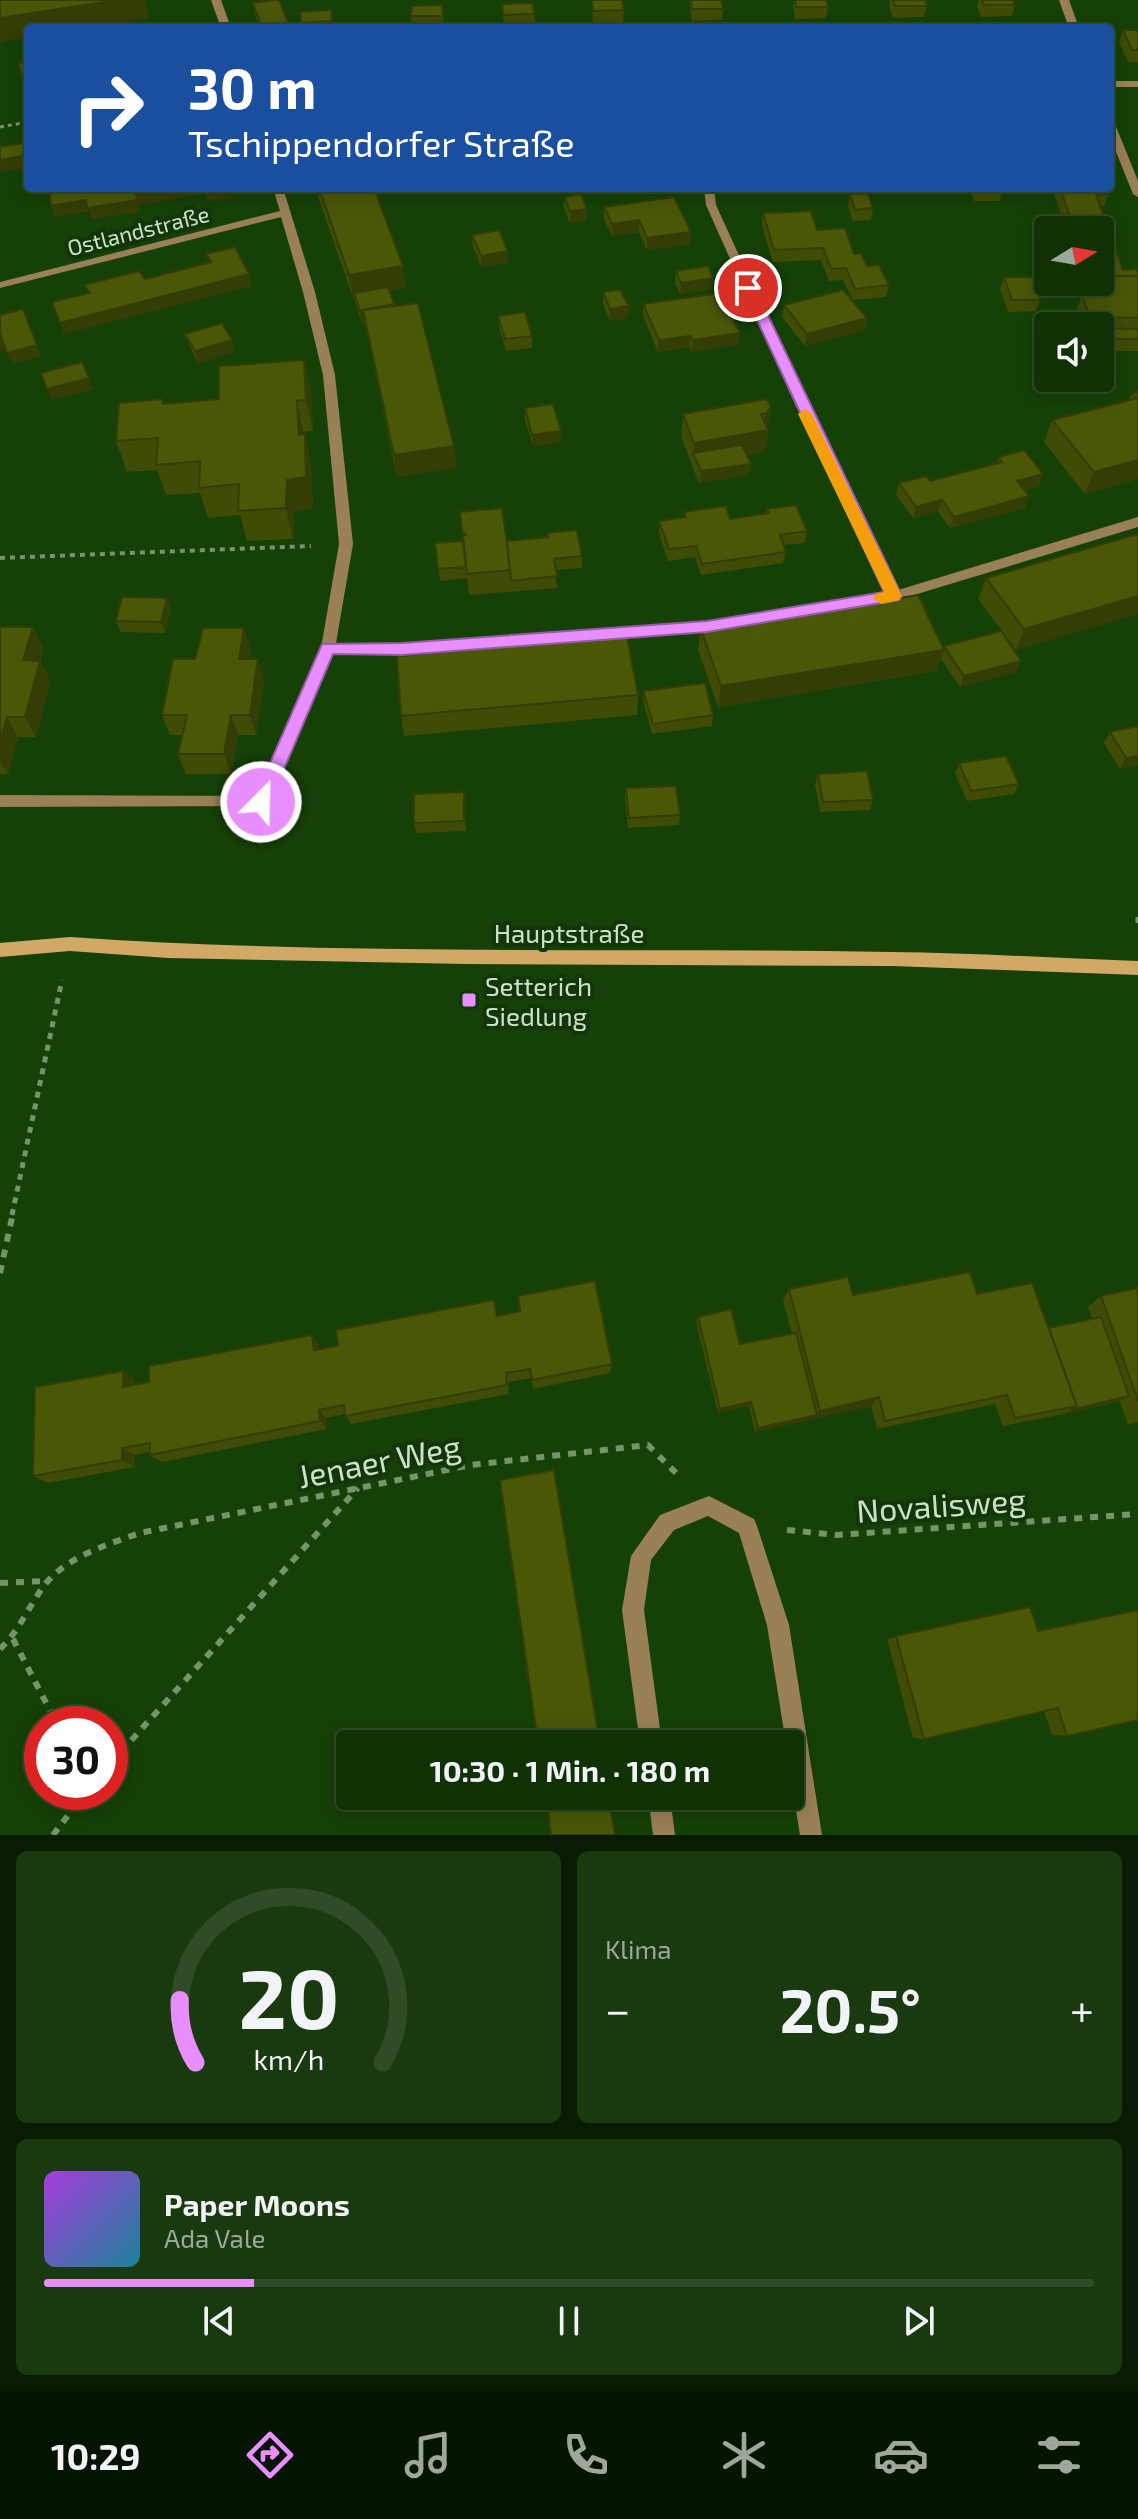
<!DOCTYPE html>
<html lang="de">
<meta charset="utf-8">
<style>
body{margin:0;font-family:"Exo 2",sans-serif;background:#19390e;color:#f1f3f6;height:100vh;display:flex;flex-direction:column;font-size:30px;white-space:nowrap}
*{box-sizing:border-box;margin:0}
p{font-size:26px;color:#9ca99a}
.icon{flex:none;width:44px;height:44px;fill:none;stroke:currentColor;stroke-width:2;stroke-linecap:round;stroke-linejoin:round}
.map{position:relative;height:1835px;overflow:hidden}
.drawer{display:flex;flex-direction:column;gap:16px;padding:16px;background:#091b02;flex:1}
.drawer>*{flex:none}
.guide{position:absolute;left:24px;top:24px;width:1090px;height:168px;border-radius:8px;box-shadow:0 4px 20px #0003,0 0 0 2px #304c26;background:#1a4fa0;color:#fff;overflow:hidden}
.needle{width:52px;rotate:79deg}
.controls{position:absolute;left:1034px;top:216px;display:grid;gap:16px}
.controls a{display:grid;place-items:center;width:80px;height:80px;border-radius:8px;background:#103104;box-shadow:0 4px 20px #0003,0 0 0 2px #304c26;font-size:40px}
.speed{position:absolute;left:24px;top:1706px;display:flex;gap:16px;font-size:40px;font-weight:700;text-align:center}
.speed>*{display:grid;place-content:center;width:104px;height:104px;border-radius:50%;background:#103104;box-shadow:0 4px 20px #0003,0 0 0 2px #304c26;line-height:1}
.speed .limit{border:12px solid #d22;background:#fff;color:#111}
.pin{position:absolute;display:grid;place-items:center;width:68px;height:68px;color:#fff;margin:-34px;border:4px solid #fff;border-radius:50%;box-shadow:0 2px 8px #0007}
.me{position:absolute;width:88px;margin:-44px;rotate:23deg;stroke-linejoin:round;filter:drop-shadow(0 0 6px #0008)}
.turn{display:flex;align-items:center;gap:28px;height:168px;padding:0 32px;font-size:36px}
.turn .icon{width:104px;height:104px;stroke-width:2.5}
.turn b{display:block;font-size:56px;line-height:68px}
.big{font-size:60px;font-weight:700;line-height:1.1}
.drawer .tile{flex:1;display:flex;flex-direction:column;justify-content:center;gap:12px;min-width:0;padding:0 28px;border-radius:12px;background:#19390e}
.drawer .dial{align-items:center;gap:0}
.dial svg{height:208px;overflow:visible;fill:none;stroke:#304c26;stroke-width:7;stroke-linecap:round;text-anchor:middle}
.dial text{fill:#f1f3f6;stroke:none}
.song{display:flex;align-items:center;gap:24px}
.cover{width:96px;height:96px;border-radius:12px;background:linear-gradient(135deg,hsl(280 70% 55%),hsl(190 70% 35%))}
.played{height:8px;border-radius:4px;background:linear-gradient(90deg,#e88eff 20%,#304c26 20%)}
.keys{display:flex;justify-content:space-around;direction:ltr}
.heat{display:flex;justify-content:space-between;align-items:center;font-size:44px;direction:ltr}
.drawer .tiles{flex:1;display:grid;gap:16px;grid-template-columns:1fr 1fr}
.tile:last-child{grid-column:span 2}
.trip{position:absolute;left:336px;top:1730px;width:468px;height:80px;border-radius:8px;background:#103104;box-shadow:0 4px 20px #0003,0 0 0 2px #304c26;font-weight:700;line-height:80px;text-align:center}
.tabs{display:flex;height:128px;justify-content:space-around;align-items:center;background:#061402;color:#9ca99a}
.tabs .icon{width:56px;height:56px}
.tabs .selected{color:#e88eff}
.tabs b{font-size:36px;color:#f1f3f6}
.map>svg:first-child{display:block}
</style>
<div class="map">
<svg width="1138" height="1835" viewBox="0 0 1138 1835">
<rect width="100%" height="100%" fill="#154106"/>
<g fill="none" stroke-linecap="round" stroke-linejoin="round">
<path stroke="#739569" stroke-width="3" stroke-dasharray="4 4" stroke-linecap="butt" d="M0,127L28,122"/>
<path stroke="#739569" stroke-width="4" stroke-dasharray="5 5" stroke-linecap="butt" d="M0,558L311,546"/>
<g stroke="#739569" stroke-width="5" stroke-dasharray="6 6" stroke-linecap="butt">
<path d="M1138,917V923"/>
<path d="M12,1215L62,980"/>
</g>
<g stroke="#739569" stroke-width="6" stroke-dasharray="8 8" stroke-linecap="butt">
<path d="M0,1273L13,1213"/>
<path d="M787,1530L837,1535L1138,1514"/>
<path d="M0,1583L46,1581"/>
<path d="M13,1639L57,1724"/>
<path d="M0,1649C19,1631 28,1608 43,1587C65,1557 106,1545 140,1533L471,1465L648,1445L680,1477"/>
<path d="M110,1764L358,1488"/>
<path d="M53,1835L86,1792"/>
</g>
<g fill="#9a8056" fill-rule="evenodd">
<path d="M211,0H221L231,28H221Z"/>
<path d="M1059,0H1069L1079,28H1069Z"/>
<rect x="1110" y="81" width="28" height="6"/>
<path d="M1110,121L1115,124L1138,181V197L1133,194L1110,137Z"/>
<path d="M273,188H283L315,292L335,375L353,544L336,643L402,644L707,621L885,592L793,400L706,205L704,188H714L716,205L805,400L898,590L1138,517V527L894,601L707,631L402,654L333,653L266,806L0,807V795L256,796L321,648L339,544L323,375L303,292L281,217L0,288V282L280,211Z"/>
<path d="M709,1496L754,1519L757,1526L789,1625L822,1835H800L790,1772V1744H786L767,1625L739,1533L708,1516L674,1530L651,1560L644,1610L662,1744H640L622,1610L631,1556L660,1515Z"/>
<path d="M648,1796H670L675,1835H653Z"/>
</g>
<path fill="#d2a964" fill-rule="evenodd" d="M70,937C343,956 617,947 891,952C973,953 1056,958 1138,961V975L892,966L466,964L168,958L70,951L0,957V943Z"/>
</g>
<g fill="#404b06">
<path d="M265,0H280L289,28H260L255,15L253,3L266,1Z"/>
<path d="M592,0L624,10L623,22L593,23Z"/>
<path d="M690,0L723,9L722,20L692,21L690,9Z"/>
<path d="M794,0H826L828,7L826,18L795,19L793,8Z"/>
<path d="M890,0H925L927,6L924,17L893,18L889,7Z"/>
<path d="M979,0H1013L1015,5L1012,16L981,17L977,6Z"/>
<path d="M502,4L534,14L535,25L504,27Z"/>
<path d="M442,5L444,27L412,28L411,16Z"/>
<path d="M331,10L333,28H299H301L300,12Z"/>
<path d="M1123,30H1138V62H1128L1119,42Z"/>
<path d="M315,188H374L406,288L389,291L394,306L454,446L456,468L397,477L365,323H362L356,305L354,298H353Z"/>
<path d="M825,188H859V193L827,194Z"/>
<path d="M969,188H1002L1003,189L999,201H974Z"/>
<path d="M1052,188H1106L1109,194L1104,206H1100L1109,231L1105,243H1100V230H1048V254H1045L1041,243L1046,231L1044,225L1048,214H1061Z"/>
<path d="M850,194L873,208L871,220L853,221L848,206Z"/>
<path d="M564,197L587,209V221L570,223L564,208Z"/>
<path d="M674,197L690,244L647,250L639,232L612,236L604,219V207Z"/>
<path d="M763,213L817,230L854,254L889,285L886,297L853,300L843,280L829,281L821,260L773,262L762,225Z"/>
<path d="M472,235L508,251V263L481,267L473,247Z"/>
<path d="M1123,270L1138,272V351H1100V326H1077L1074,317L1082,295H1088L1084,282H1100Z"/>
<path d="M676,271L712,289L680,294L675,283Z"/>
<path d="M1004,277L1040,300L1036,311L1008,312L1000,289Z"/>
<path d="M603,292L629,306L628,318L610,321L603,304Z"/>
<path d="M643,304L740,333L738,345L692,352L689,347L658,352L643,316Z"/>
<path d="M784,305L867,318L865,330L805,346L782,317Z"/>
<path d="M498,316L532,336V348L506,351L499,327Z"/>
<path d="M185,334L235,352L198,363L189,345Z"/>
<path d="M311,391L313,431L303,432V434H305L311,465L313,508L294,511L293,539L247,541L240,515L208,518L200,493L166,495L157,470L127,472L116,441L163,404Z"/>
<path d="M1138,392V479L1085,494L1044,442L1052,420L1129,400L1132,393Z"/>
<path d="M766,399L768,430L765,452L747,455L750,475L699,483L681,437L683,414Z"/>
<path d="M525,408L561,442L533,446L525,420Z"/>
<path d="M999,457L1043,474L1039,486L1024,490L1025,508L950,528L938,511L913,518L896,495L899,483L930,481L996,464Z"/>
<path d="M767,509L807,531L805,543L783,545L786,552L783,563L701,575L695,557L668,561L659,533V521L684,518V512L730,519L766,514Z"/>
<path d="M460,512L507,541L547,537V533L582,556V568L555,570L557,588L469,595L467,577V578L440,581L435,543L463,541Z"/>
<path d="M1138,534L1016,650L978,599L986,578Z"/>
<path d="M167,598L171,609L165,633L121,632L116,621Z"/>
<path d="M0,627H33L43,648L40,661L50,681L36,737H18L8,774H0Z"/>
<path d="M244,628L250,648L249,659L264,680L256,735H238L231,774H186L178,754L182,735H170L162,715L195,659Z"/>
<path d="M701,629L943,648L944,646L1016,672L960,687L941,659L937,671L718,707L698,650Z"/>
<path d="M643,691L713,715L712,726L652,734L643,701Z"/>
<path d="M638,695L637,715L404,736L401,716Z"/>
<path d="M1138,726V765L1120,769L1104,743L1110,732Z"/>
<path d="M959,763L1019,784L1014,794L967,801L955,773Z"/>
<path d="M818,774L873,800L870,810L820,812L815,784Z"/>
<path d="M626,788L680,815L679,825L628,828L625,798Z"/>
<path d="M464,792L466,831L416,833L414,823Z"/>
<path d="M1138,1288V1422L1128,1425L1120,1401L1064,1414L1003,1426L995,1404L877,1429L871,1406L755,1432L749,1406L718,1413L696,1322L698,1317L740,1344L792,1334L783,1300L789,1289L853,1295L977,1294L1049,1328L1092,1319L1088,1307L1101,1296Z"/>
<path d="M497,1316L612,1364L610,1373L533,1389L531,1378L508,1382L509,1394L351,1424L345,1414L326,1418L327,1429L162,1462L150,1455V1452L134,1455L135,1467L48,1483L33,1476L123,1371L135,1380V1384L149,1382L312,1335L319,1345V1349Z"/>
<path d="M1030,1607L1067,1736L1052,1735L1044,1711L924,1739L913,1738L887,1639Z"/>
</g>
<g fill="#343d05">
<path d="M117,0H145L150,18L86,28H28V37L0,42V18Z"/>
<path d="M28,73V85L25,86L21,74Z"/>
<path d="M28,155V168L0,172V160Z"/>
<path d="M167,188H231L233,198L207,202L205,194L139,205L141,212L91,219L89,212L55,217L51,206Z"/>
<path d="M452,188H478V190L452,194Z"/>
<path d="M587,209V221L570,223V211Z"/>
<path d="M639,220V232L612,236V224Z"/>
<path d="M691,232L690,244L647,250V238Z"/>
<path d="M508,251V263L481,267V256Z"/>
<path d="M403,266L406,288L355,297L354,293V298H353L349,275Z"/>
<path d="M249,274L252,286L64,334L60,323Z"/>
<path d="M713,278L712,289L680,294L681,283Z"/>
<path d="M629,306L628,318L610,321V309Z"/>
<path d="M360,311H363L365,323H362Z"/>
<path d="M867,318L865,330L805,346L807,334Z"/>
<path d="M0,331L7,350L0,352Z"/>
<path d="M740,333L738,345L692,352L693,340Z"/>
<path d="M690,336L689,347L658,352L659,340Z"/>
<path d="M232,340L235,352L198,363L195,351Z"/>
<path d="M37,345L41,356L12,364L7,353Z"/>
<path d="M304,360L311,391L313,431L306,400Z"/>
<path d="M89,378L93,390L52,400L47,389Z"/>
<path d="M297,401L303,432L306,466L299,435Z"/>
<path d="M771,406L765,452L698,464L693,453L694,443L763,431L766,413Z"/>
<path d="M561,431V442L533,446L532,435Z"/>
<path d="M305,434L311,465L313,508L294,511L293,539L286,508L287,480Z"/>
<path d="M454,446L456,468L397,477L394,455Z"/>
<path d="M1138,460V479L1085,494L1094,472Z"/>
<path d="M751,464L750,475L699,483L701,471Z"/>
<path d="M1043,474L1039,486L1013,493L1017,481Z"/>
<path d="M1029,496L1025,508L950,528L954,517Z"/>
<path d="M942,500L938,511L913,518L916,507Z"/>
<path d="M1138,596V614L1016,650L1024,629Z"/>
<path d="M167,598L171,609L165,633L161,622Z"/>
<path d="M33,627L43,648L34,681L23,660Z"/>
<path d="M244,628L250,648L245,680L239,659Z"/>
<path d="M944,650L937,671L718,707L721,686Z"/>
<path d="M258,659L264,680L256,735L250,715Z"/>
<path d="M40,661L50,681L36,737L25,717Z"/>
<path d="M1021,661L1016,672L960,687L964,676Z"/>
<path d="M231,715L238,735L231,774L224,754Z"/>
<path d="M7,717L18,737L8,774L0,761V741Z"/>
<path d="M1138,756V765L1120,769L1126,758Z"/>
<path d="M312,1335L319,1345L320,1360L314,1350Z"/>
<path d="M123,1371L135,1380V1395L123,1387Z"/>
<path d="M1129,1396L1121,1400L1064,1414L1071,1410Z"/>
<path d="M879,1397L871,1406L755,1432L758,1428L817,1415L820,1411Z"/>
<path d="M751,1402L749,1406L718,1413L720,1409Z"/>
<path d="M319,1410L326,1418L327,1429L320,1421Z"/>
<path d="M122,1448L134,1455L135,1467L122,1460Z"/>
</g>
<g fill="#4a5707" stroke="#343d05" stroke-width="2">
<path d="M0,0H117L0,18Z"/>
<path d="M274,0H279L289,25L262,28L253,3Z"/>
<path d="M592,0H622L624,10L593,11Z"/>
<path d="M691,0H721L723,9H692Z"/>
<path d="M795,0H826L828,7H796Z"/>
<path d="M893,0H925L927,6H895Z"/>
<path d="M982,0H1013L1015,5H984Z"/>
<path d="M533,3L534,14L503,15L502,4Z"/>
<path d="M442,5L443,16H411L412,6Z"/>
<path d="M331,10L332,21L301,23L300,12Z"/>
<path d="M1123,30H1138V50H1132Z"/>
<path d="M28,62V73L21,74L19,63Z"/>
<path d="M28,142V155L0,160V147Z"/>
<path d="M49,188H167L136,193L138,200L87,208L86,200L51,206Z"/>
<path d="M319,188H374L403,266L349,275Z"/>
<path d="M976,188H1002L1003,189H977Z"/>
<path d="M1060,188H1106L1109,194H1096L1109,231L1053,230L1048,214H1069Z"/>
<path d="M581,194L587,209L570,211L564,197Z"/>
<path d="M850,194H868L873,208L855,210Z"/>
<path d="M674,197L691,232L647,238L639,220L612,224L604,207Z"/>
<path d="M811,211L817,230L845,228L854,254H861L867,266L879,265L889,285L855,289L846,268L831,269L823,248L774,250L763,213Z"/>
<path d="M499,230L508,251L481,256L472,235Z"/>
<path d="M235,247L249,274L60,323L52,302L90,293L84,285L139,271L145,279L211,262L206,254Z"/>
<path d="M1100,248H1115L1123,270L1137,269L1138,276H1100Z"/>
<path d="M708,266L713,278L681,283L676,271Z"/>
<path d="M1100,276H1138V318L1099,317L1097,312H1088L1082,295L1105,294L1100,281Z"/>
<path d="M1004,277H1032L1040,300H1012Z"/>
<path d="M388,287L394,304L363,310V311H360L354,293Z"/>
<path d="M620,290L629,306L610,309L603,292Z"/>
<path d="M843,290L867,318L807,334L784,305Z"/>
<path d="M720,293L740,333L693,340L690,336L659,340L643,304Z"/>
<path d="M418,303L454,446L394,455L363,310Z"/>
<path d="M23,309L37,345L7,353L0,333V315Z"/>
<path d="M525,312L532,336L505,339L498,316Z"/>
<path d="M222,323L232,340L195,351L185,334Z"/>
<path d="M1100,328L1138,329V339H1100Z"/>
<path d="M304,360L306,400L297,401L299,435L305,434L306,477L287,480L286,508L238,511L239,484L199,488L200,461L156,465L158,438L116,441L119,403L162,399L163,404L219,399V366Z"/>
<path d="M82,362L89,378L47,389L41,373Z"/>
<path d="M1138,392V398H1136L1132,393Z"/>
<path d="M1138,398V460L1094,472L1052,420Z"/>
<path d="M766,399L771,406L766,413L761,414L768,430L694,443L683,414Z"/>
<path d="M553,404L561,431L532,435L525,408Z"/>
<path d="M742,445L751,464L701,471L693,453Z"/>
<path d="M1024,450L1043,474L1017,481L1029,496L954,517L942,500L916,507L899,483L926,476L930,481L1002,462L999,457Z"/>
<path d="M796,505L807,531L780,535L786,552L702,564L696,546L669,549L659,521L686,517L684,512L726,506L730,519L769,513L767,509Z"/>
<path d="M502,508L511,570L467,574L463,535H466L462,530L460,512Z"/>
<path d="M577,530L582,556L554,559L557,576L511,581L507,541L548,537L547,533Z"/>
<path d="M1138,534V596L1024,629L986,578Z"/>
<path d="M463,541L466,567L438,569L435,543Z"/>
<path d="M918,595L944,650L721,686L701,629Z"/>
<path d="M122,597L167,598L161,622L116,621Z"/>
<path d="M0,627H33L23,660L40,661L25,717H7L0,741Z"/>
<path d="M203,628H244L239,659H258L250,715H231L224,754H178L187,715H162L173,659H195Z"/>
<path d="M1001,631L1021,661L964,676L944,646Z"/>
<path d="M627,636L638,695L401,716L397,656Z"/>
<path d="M705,683L713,715L653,724L643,691Z"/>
<path d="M1138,726V756L1126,758L1110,732Z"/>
<path d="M1006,756L1019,784L971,791L959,763Z"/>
<path d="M867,771L873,800L823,802L818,774Z"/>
<path d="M676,786L680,815L629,818L626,788Z"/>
<path d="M464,792V821L414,823V794Z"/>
<path d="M970,1272L977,1294L1032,1283L1077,1406L1015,1418L1007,1395L885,1421L879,1397L820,1411L789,1289L848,1277L853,1295Z"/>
<path d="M595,1281L612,1364L532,1380L530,1369L506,1373L507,1385L345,1416L344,1405L319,1410L320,1421L150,1455V1443L122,1448V1460L33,1476L35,1387L123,1371V1387L149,1382V1366L312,1335L314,1350L338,1346L336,1330L494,1300L497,1316L520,1311L518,1296Z"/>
<path d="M1138,1288V1401L1101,1296Z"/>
<path d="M731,1309L740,1344L796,1333L817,1415L758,1428L751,1402L720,1409L698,1317Z"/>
<path d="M1101,1317L1129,1396L1071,1410L1077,1406L1049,1328Z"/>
<path d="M554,1470L600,1744H538L500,1480Z"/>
<path d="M1030,1607L1038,1631L1138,1610V1720L1067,1736L1058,1708L924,1739L896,1636Z"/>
<path d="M546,1796H608L615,1835H551Z"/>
</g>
<path fill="#e88eff" stroke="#975ca6" stroke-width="2" d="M748,284L755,288L902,596L899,600L707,632L402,655L333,654L270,802L261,809L255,807L253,802L322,644L402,643L707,621L884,592L742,288Z"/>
<path fill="#f59e0b" d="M805,409L812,414L902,596L899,600L881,604L873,598L875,594L884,592L798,414Z"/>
<rect fill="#e88eff" stroke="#13350a" stroke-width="3" x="461" y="992" width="16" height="16" rx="4"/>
<g text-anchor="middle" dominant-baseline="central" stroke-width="8" stroke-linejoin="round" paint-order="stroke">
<g font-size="22" fill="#cae3c4" stroke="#13350a">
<text transform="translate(138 230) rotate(-14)">Ostlandstraße</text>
</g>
<g font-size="26" fill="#cae3c4" stroke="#13350a">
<text x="569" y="932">Hauptstraße</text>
</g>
<g font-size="26" fill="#cae3c4" stroke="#13350a" text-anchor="start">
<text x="485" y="985">Setterich<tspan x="485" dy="30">Siedlung</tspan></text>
</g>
<g font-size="32" fill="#cae3c4" stroke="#13350a">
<text transform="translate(379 1460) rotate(-11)">Jenaer Weg</text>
<text transform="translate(941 1504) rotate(-4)">Novalisweg</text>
</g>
</g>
</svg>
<div class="controls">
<a><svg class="needle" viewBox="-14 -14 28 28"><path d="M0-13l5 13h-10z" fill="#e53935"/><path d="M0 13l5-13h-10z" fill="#9ca99a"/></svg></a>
<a><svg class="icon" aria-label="sound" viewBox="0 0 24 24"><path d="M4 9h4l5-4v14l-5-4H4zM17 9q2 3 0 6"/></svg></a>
</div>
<div class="speed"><div class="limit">30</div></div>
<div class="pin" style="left:748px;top:288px;background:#d93025"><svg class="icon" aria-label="arrive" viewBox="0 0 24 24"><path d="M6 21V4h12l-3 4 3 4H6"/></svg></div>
<svg class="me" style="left:261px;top:802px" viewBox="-20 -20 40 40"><circle r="17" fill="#e88eff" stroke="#fff" stroke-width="3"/><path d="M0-11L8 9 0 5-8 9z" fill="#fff"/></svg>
<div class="trip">10:30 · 1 Min. · 180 m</div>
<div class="guide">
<div class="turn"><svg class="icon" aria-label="right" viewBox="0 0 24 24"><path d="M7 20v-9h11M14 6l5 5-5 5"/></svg><div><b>30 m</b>Tschippendorfer Straße</div></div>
</div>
</div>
<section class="drawer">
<div class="tiles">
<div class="tile dial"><svg viewBox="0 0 100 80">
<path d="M14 69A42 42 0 1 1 86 69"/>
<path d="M14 69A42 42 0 0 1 8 45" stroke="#e88eff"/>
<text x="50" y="56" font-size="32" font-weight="700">20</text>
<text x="50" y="72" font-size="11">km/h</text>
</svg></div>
<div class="tile"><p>Klima</p>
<div class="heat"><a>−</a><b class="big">20.5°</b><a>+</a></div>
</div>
<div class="tile">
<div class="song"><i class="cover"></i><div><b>Paper Moons</b><p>Ada Vale</p></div></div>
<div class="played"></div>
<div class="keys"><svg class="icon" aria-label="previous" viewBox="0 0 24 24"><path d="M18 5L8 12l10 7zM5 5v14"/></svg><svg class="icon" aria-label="pause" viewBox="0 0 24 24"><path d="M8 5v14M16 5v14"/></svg><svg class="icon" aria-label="next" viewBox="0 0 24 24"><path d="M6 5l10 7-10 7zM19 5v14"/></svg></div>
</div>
</div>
</section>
<nav class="tabs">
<b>10:29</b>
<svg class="icon selected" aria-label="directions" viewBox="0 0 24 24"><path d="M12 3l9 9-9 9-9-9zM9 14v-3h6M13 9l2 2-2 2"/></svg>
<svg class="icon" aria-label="music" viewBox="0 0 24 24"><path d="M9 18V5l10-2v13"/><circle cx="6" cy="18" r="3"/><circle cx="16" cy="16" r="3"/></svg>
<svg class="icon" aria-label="phone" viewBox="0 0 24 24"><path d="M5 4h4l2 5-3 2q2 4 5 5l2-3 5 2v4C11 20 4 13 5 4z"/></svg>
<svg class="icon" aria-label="climate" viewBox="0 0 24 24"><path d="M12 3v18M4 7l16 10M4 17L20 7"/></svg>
<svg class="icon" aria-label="car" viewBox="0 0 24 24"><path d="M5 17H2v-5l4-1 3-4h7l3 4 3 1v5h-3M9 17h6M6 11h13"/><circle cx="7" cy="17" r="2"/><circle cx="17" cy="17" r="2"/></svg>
<svg class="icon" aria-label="filters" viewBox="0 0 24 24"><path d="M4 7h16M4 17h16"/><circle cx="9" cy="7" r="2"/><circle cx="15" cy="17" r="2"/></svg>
</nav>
